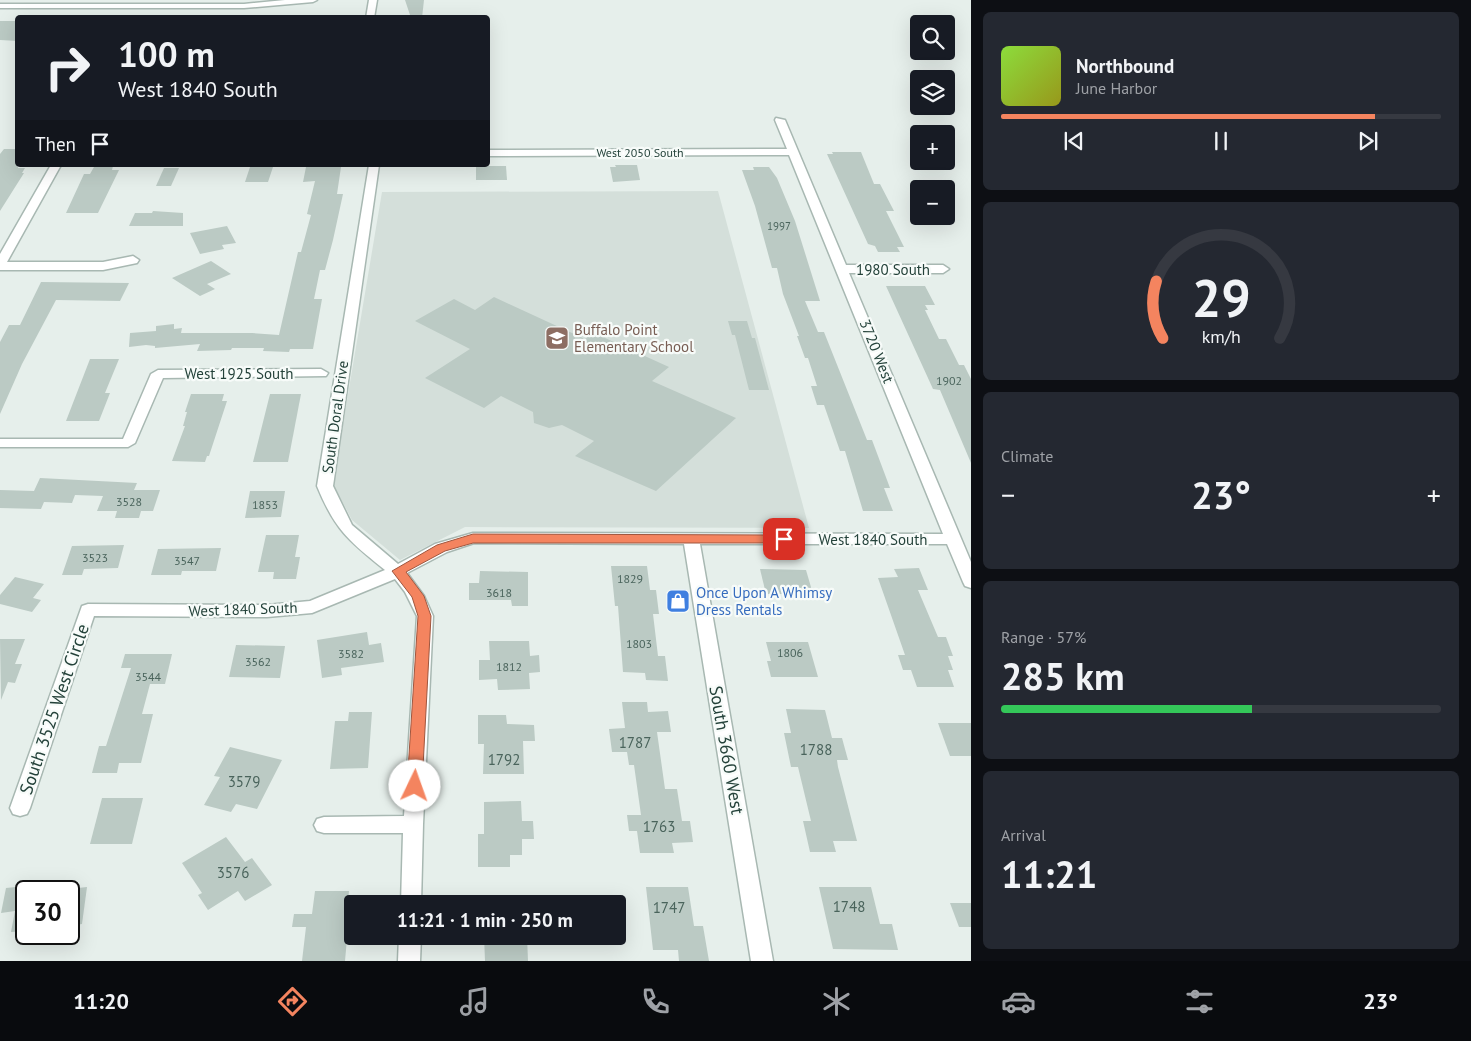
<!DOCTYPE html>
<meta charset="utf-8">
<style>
body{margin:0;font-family:"PT Sans",sans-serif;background:#242831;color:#f1f3f6;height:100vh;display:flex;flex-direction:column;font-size:19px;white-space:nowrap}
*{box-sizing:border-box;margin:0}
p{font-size:16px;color:#9ea1a6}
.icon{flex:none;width:28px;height:28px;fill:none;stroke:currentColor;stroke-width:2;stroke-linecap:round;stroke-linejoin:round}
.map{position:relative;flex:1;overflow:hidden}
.side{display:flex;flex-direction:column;gap:12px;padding:12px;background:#0d0f14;width:500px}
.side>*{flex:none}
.banner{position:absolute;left:15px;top:15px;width:475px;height:152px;border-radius:5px;box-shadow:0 5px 20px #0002;background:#171b24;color:#f1f3f6;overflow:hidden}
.buttons{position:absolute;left:910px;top:15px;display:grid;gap:10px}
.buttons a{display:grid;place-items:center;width:45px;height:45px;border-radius:5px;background:#171b24;box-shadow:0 5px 20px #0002;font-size:25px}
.speed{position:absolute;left:15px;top:880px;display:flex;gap:10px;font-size:25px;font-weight:700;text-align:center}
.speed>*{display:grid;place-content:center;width:65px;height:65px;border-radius:50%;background:#171b24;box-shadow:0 5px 20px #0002;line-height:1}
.speed .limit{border:2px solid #111;border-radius:8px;background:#fff;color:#111}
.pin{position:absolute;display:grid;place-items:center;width:42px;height:42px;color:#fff;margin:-21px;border-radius:10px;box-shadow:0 2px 8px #0006}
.me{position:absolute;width:55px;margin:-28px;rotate:3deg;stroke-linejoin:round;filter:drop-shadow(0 0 4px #0008)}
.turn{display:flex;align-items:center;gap:18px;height:105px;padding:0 20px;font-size:22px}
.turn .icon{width:65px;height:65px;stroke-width:2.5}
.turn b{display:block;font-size:35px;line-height:42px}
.then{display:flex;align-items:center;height:48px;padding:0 20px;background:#0003;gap:10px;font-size:19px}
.big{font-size:38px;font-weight:700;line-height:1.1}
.side .card{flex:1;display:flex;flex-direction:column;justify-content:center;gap:8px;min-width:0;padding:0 18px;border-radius:8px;background:#242831}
.side .dial{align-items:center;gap:0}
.dial svg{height:130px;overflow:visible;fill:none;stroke:#363941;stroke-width:7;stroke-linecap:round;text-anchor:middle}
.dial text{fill:#f1f3f6;stroke:none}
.song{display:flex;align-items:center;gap:15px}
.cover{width:60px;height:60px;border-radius:8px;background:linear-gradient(135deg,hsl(90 70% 55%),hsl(60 70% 35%))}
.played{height:5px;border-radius:2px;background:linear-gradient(90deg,#f4845f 85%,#363941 85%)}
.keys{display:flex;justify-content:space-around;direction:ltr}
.heat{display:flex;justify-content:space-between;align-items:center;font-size:28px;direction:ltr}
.charge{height:8px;border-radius:4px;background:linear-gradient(90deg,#34c759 57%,#363941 0)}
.trip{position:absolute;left:344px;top:895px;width:282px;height:50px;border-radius:5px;background:#171b24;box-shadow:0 5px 20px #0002;font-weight:700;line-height:50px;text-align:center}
.dock{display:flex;height:80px;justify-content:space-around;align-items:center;background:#090b0e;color:#9ea1a6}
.dock .icon{width:35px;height:35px}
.dock .current{color:#f4845f}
.dock b{font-size:22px;color:#f1f3f6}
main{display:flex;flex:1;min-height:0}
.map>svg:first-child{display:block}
</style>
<main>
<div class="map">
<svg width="971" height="961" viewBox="0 0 971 961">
<rect width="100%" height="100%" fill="#e6efeb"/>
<path fill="#d4dfda" d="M718,191L809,528L465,527L400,560L352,520L333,484L382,192Z"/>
<g fill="#bbcac4">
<path d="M405,0H424L422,18H411Z"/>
<path d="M0,21H18V41L0,40Z"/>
<path d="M4,149H18V168H25L22,173H24L0,211V154Z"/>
<path d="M832,152H861L874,184H880L894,211H886L904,247H897L900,252H878L875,246L868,244L827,154H833Z"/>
<path d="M615,165H637L640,180L613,182L610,167H616Z"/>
<path d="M113,166L112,170H119L98,213H66L84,174H90L94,167Z"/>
<path d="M476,166H506L507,180H476Z"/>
<path d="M250,167H273L268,182H245Z"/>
<path d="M306,167H341L337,194H343L333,240L325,270H320L314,299H322L313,349H290L289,352L263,351L264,348H232L231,350L197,351L200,344L155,348V346L146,345L129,347L130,333L156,331V326L174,324V329L182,328L181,333H252L279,335L298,252H301L311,215L307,214L315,181L303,182Z"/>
<path d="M753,167H769L777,178L795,221L820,301H805L818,332H824L867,440H872L890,488H884L893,511H863L845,451H840L824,405H817L811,386H817L808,358H805L797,336H799L783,294L777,268H772L755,206L742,170H754Z"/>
<path d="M164,168H179L171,186H156Z"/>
<path d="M153,211L183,213V226H129L135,213H152Z"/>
<path d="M227,226L236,243L222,245L224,249L200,254L190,233Z"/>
<path d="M211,261L231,274L207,284L215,289L200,296L172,278Z"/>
<path d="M41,282L129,283L120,301L56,300L22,364L0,414V342L9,325H20Z"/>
<path d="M886,286H925L935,305H925L928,310H925L939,339H946L959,365H964L971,379V463L940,390L933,389Z"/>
<path d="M494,297L585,339L594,333L669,367L652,381L736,418L656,491L575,456L594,441L562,425L549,428L534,423L533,412L501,396L484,408L425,378L470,349L415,321L454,299L475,310Z"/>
<path d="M728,321H747L752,338H755L769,390H749L735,335H732Z"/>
<path d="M90,359H119L105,393H110L99,421H66Z"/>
<path d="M191,394H224L222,401H227L209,456H207L205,462L172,461L185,426H183L187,412H185Z"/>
<path d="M270,394H301L288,462H253Z"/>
<path d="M40,478L137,483L134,490H160L153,511H141L139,518H115L117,511H97L103,496L75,495L72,503L44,502L41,509L0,508V490L34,491Z"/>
<path d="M250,491H285L281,517L245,518Z"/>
<path d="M266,535H299L295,557H300L296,579H273L274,572H258Z"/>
<path d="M124,545L118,568L84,569L82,575H62L72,546Z"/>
<path d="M221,548L216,571H182L181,575H151L158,549Z"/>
<path d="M611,566H647L650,590H656L659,614H653L658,656H665L668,681L646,680L645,673L623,672L618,606H615Z"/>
<path d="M919,568L928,590H918L938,637H946L953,656H948L953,670H948L954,687H917L911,670H903L898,655H905L878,578L898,577L894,569Z"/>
<path d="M760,569L806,570L813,594H766Z"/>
<path d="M480,571L528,572V606H512L511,600H469V583H479Z"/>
<path d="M15,577L44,584L33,598L41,600L32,612L0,604V595Z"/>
<path d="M367,632L369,645L381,643L384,662L341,668L342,675L322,678L317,640Z"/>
<path d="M0,639H25L15,664H22L15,683L8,682L1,700Z"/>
<path d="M489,641H529L530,656L539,655L540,672L529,673L530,689L498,690L497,679L479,680V660H490Z"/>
<path d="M766,642H808L818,677H771L767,661H771Z"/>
<path d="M236,645L285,646L280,678L229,677Z"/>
<path d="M125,654H172L165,684H150L142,714H153L141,763H119L117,773H92L99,746H106L131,668H121Z"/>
<path d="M622,702H647L648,712L668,711L671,732H657L665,789H677L682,821H690L693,842L672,843L674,853H640L637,831H629L627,815H641L634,765H629L627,752H612L609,729L625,728Z"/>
<path d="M786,709L825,710L832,738H842L848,760H837L838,767L857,841H833L836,852H810L803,821H811L798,767H791L784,733H791Z"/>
<path d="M349,712H372L368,768L330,769L335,721H348Z"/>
<path d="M478,715H506L507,724L534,725L535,741H523L524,774H483L484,744H478Z"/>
<path d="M938,723H971V756H950Z"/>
<path d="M230,747L282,760L257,809L236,804L231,812L204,805L220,777L214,776Z"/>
<path d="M102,798H143L132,844H90Z"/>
<path d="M521,801L522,821H533L534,839H522V855H510V867H478V834H484V802Z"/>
<path d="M226,837L245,862L252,858L272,885L245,901L238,891L208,910L198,895L202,893L182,863Z"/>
<path d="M26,886V931L11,932L15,911L1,913L6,888Z"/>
<path d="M87,887L82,924L69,926V889Z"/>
<path d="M646,887H688L694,926H703L709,961H679L678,950H653Z"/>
<path d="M819,887H871L880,924H892L898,950L833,949Z"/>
<path d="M315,891H349L348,902H352V927H348L345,961H302L306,927H292L294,914H312Z"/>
<path d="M950,903H971V927H959Z"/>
<path d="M484,936H527L528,961H485Z"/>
</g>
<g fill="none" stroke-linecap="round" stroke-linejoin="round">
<g stroke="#a8b8b2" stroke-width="3">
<g id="street">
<path d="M285,0H317L313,2L244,8H0V4H244Z"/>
<path d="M369,0H377L374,18H366Z"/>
<path d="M776,118L785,120L846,265H943L949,269L943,273H849L971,562V588L965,586L963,582L947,544H700L773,961H751L684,544L474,543L447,552L407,573L424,596L433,616L423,824L421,904H401L403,833H324L317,831L314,825L317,819L324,817L404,816L417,616L405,592L395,579L312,613L267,617L94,616L30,808L27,814L20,816L13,814L10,808L82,606L88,604L267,605L310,601L385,570C349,541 335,530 317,486L369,165H379L333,486L352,525L398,564L435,544L473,533L943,534L789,155L488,156V150L787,149L775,120Z"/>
<path d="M51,165H61L7,262H103L133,256L139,260L137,263L103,270H0V254Z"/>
<path d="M321,369L328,373L326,376L163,378L135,443L128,447H0V439H123L151,374L158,370Z"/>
<path d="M399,936H421L420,961H398Z"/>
</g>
</g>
<use href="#street" fill="#fff" fill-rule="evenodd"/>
</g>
<path fill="#f4845f" stroke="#9f563e" d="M473,534L784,535L790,539L784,543H473L445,551L406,572L424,596L431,616L422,786L420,791L415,792L410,791L407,786L418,616L412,597L392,571L437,545Z"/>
<defs>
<g id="school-square" transform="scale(1.25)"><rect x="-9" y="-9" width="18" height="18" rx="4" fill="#8d6e63" stroke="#f7fbf9"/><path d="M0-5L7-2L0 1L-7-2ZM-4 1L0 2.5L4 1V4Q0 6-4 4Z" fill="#fff"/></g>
<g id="shop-square" transform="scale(1.25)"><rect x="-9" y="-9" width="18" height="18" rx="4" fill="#3f7fe0" stroke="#f7fbf9"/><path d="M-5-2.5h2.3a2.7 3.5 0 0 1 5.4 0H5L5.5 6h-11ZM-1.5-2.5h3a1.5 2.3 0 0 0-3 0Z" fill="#fff"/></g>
</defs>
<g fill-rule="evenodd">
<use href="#school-square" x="557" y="338"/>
<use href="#shop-square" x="678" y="601"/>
</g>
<g text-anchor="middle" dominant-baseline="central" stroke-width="4.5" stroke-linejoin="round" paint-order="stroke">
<g font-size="11" fill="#4a645c">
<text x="779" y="226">1997</text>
</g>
<g font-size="12" fill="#24423a" stroke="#f7fbf9">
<text x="640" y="152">West 2050 South</text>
</g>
<g font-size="12" fill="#4a645c">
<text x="949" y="380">1902</text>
<text x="129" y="501">3528</text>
<text x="265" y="504">1853</text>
<text x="95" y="557">3523</text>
<text x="187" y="560">3547</text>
<text x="630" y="578">1829</text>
<text x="499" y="592">3618</text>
<text x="639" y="643">1803</text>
<text x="790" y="652">1806</text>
<text x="351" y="653">3582</text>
<text x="258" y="661">3562</text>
<text x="509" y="666">1812</text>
<text x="148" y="676">3544</text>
</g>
<g font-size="15" fill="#24423a" stroke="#f7fbf9">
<text x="893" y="269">1980 South</text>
<text transform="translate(877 351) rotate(68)">3720 West</text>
<text x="239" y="373">West 1925 South</text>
<text transform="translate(335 417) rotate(-82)">South Doral Drive</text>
<text x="873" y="539">West 1840 South</text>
<text transform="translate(243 609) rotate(-2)">West 1840 South</text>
</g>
<g font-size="15" fill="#785e54" stroke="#f7fbf9" text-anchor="start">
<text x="574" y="329">Buffalo Point<tspan x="574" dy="17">Elementary School</tspan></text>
</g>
<g font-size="15" fill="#366cbe" stroke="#f7fbf9" text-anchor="start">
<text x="696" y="592">Once Upon A Whimsy<tspan x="696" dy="17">Dress Rentals</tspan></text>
</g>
<g font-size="15" fill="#4a645c">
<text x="635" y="742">1787</text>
<text x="816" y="749">1788</text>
<text x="504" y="759">1792</text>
<text x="244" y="781">3579</text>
<text x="659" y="826">1763</text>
<text x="233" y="872">3576</text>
<text x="849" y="906">1748</text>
<text x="669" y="907">1747</text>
</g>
<g font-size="18" fill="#24423a" stroke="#f7fbf9">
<text transform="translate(54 709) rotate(-71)">South 3525 West Circle</text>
<text transform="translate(727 750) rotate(80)">South 3660 West</text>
</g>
</g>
</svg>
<div class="buttons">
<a><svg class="icon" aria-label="search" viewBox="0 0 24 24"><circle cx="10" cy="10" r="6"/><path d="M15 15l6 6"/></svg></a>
<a><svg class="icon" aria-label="layers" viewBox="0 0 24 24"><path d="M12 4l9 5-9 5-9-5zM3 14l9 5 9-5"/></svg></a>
<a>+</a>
<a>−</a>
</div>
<div class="speed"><div class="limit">30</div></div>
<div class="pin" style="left:784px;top:539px;background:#d93025"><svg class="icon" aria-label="arrive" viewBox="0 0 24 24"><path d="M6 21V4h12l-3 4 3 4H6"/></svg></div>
<svg class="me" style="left:415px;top:786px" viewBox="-20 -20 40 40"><circle r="19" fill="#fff"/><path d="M0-13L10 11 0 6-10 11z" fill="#f4845f"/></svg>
<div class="trip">11:21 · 1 min · 250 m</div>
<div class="banner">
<div class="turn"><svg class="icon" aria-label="right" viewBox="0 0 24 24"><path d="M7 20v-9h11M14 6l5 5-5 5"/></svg><div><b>100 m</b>West 1840 South</div></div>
<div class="then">Then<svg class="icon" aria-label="arrive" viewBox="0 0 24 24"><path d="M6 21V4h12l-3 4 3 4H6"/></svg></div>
</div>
</div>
<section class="side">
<div class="card">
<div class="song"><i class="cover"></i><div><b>Northbound</b><p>June Harbor</p></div></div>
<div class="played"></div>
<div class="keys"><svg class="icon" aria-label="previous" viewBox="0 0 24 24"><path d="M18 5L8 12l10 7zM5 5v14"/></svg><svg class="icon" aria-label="pause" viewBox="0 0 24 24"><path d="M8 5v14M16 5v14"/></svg><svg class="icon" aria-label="next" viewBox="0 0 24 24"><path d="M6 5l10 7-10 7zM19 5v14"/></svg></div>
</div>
<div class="card dial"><svg viewBox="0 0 100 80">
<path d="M14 69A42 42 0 1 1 86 69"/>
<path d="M14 69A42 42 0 0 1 10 34" stroke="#f4845f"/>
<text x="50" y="56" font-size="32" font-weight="700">29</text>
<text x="50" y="72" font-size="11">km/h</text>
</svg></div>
<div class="card"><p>Climate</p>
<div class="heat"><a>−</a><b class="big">23°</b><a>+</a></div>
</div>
<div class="card"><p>Range · 57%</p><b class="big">285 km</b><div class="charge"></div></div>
<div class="card"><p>Arrival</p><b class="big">11:21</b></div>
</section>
</main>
<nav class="dock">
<b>11:20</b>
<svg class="icon current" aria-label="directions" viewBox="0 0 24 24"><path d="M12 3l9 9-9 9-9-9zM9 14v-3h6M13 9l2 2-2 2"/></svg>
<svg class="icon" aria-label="music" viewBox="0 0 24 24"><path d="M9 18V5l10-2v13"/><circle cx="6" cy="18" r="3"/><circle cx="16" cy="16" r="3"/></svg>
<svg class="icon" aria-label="phone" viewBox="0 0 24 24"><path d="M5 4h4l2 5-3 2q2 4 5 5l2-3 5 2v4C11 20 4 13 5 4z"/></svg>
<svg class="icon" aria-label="climate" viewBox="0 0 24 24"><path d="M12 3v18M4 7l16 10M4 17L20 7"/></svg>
<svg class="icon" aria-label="car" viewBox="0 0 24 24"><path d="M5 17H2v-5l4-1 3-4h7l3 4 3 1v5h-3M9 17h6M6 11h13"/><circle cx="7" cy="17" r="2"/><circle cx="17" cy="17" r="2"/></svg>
<svg class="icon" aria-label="filters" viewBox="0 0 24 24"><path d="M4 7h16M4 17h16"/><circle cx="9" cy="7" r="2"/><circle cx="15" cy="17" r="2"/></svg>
<b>23°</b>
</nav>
